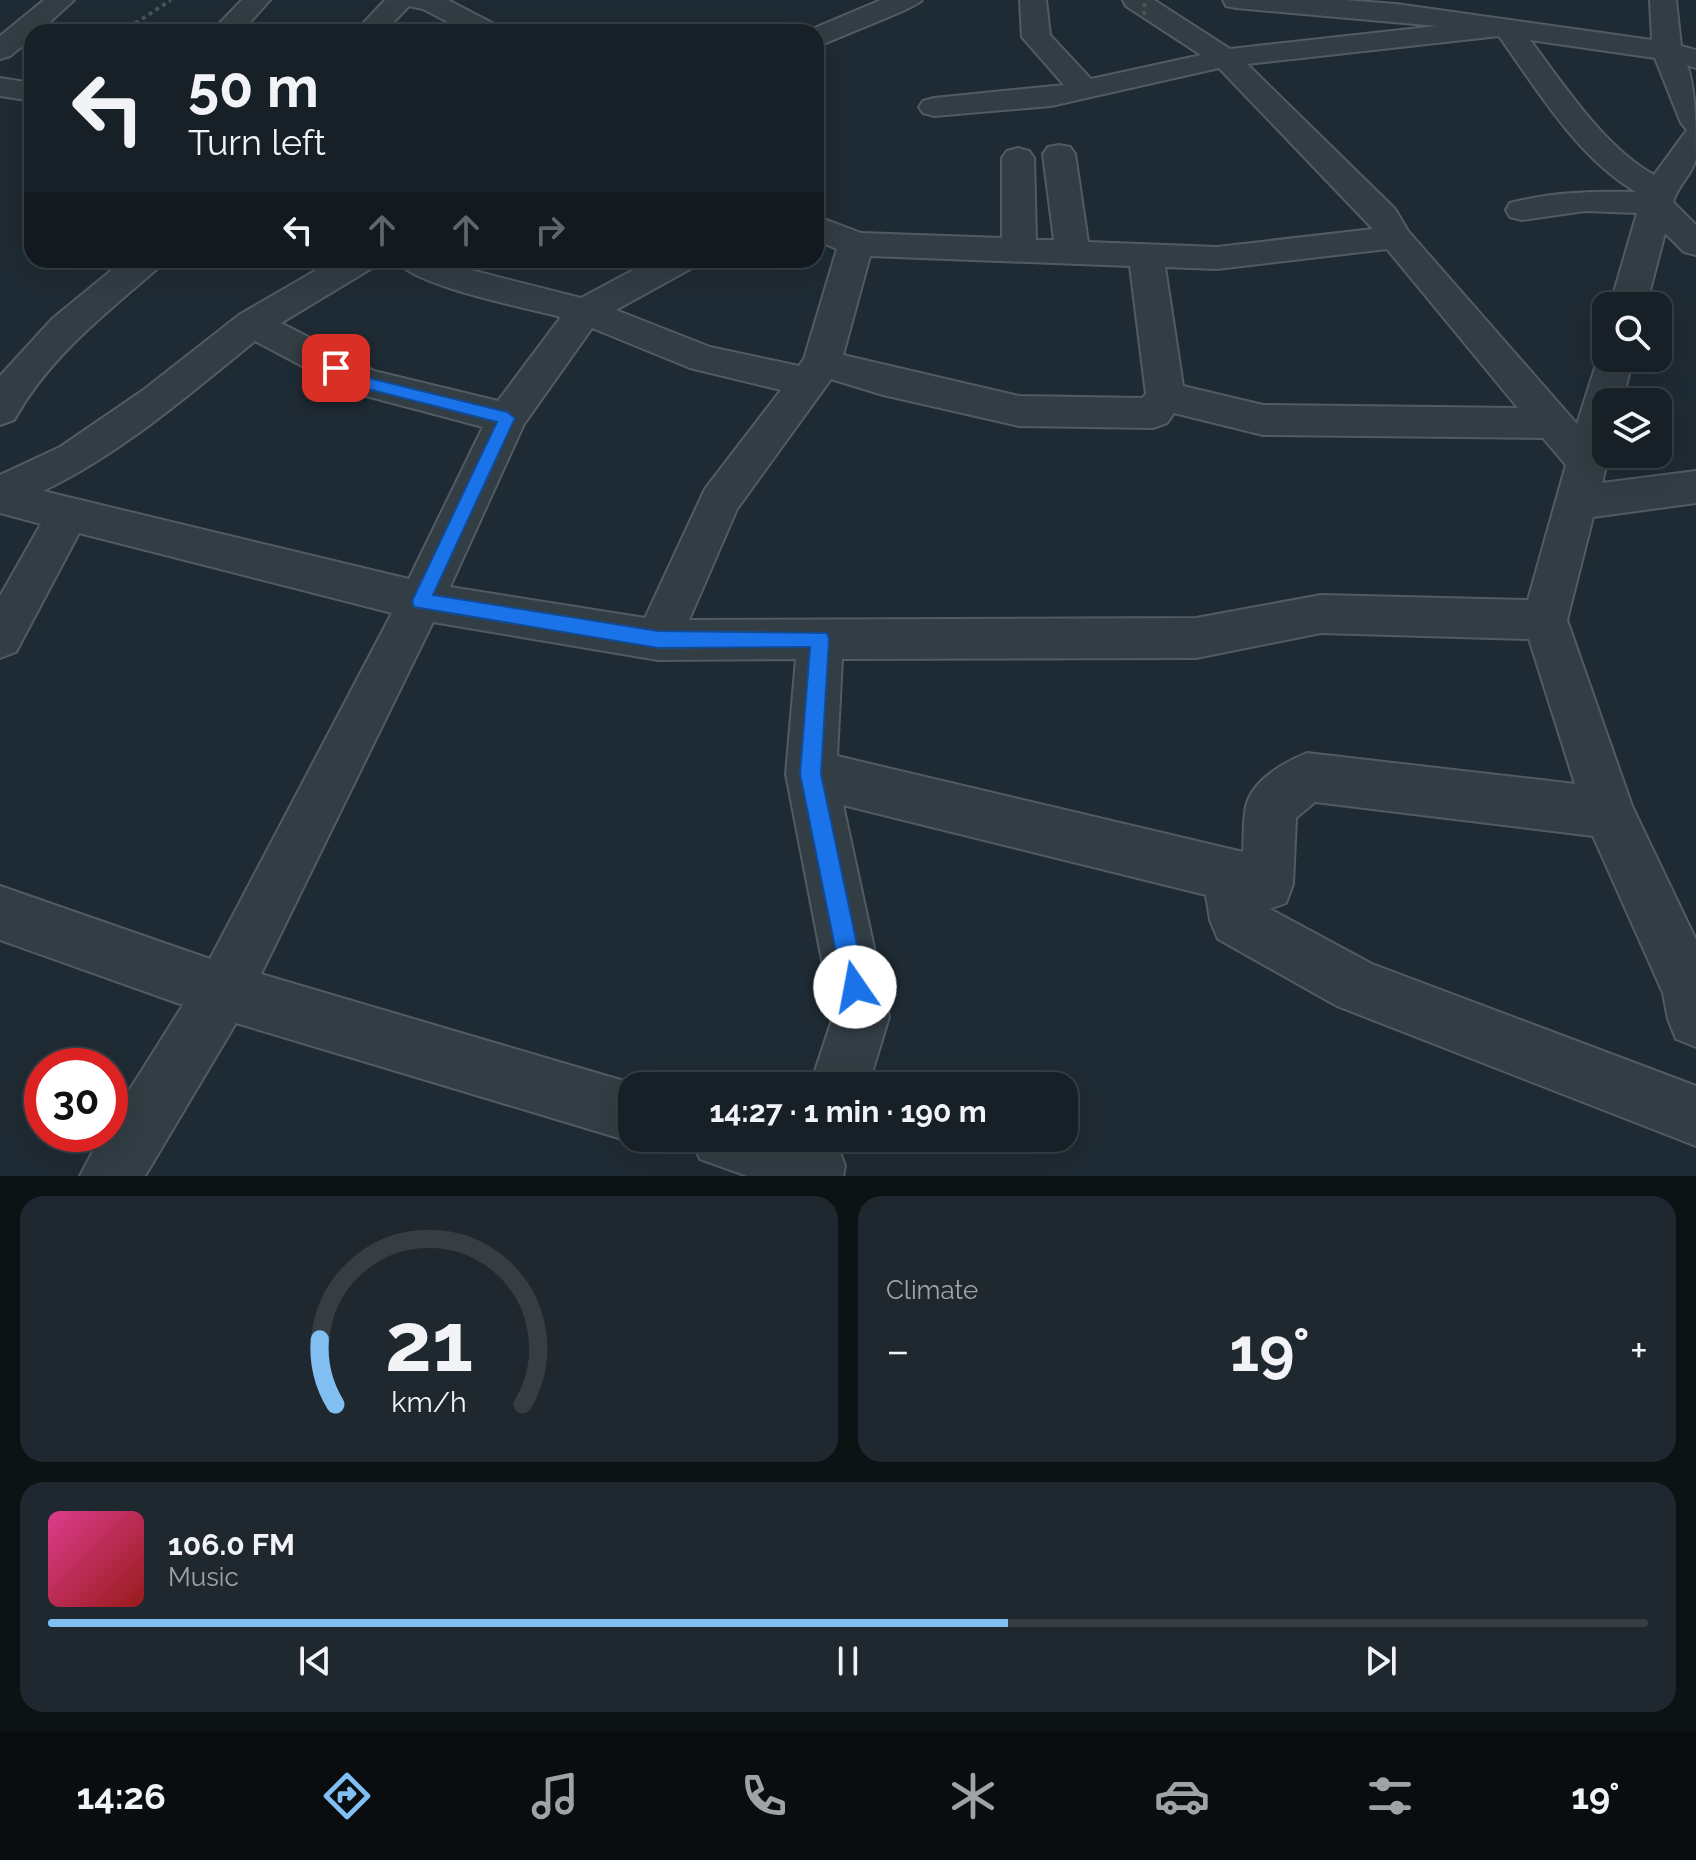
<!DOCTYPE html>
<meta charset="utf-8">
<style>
body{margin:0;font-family:Raleway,sans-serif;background:#20282f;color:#f1f3f6;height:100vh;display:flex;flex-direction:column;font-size:30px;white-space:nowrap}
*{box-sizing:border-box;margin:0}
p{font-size:26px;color:#9ea3a7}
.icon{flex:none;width:44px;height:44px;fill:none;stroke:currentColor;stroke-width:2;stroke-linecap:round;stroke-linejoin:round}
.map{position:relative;height:1176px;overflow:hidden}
.details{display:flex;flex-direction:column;gap:20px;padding:20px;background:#0d1215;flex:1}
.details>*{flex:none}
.banner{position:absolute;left:24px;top:24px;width:800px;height:244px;border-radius:24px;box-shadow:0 8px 32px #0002,0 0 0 2px #363e44;background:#172027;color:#f1f3f6;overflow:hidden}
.controls{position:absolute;left:1592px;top:292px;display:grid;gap:16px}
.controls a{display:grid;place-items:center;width:80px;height:80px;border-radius:16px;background:#172027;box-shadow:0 8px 32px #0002,0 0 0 2px #363e44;font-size:40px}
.speed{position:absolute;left:24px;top:1048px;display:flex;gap:16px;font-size:40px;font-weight:700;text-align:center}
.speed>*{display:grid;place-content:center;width:104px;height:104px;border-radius:50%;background:#172027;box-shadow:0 8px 32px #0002,0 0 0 2px #363e44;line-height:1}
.speed .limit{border:12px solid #d22;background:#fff;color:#111}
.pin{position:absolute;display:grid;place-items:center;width:68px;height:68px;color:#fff;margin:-34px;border-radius:16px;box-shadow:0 4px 12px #0006}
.me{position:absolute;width:88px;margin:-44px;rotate:348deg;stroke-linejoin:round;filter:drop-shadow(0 0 6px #0008)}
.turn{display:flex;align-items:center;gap:28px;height:168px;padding:0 32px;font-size:36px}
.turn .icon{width:104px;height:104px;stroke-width:2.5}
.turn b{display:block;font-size:56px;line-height:68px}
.lanes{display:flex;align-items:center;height:76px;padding:0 32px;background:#0003;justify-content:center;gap:40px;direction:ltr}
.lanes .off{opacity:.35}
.big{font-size:60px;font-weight:700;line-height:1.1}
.details .tile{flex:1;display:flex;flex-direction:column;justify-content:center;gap:12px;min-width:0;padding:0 28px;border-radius:24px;background:#20282f}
.details .dial{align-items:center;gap:0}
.dial svg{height:208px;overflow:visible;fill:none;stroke:#363e44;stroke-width:7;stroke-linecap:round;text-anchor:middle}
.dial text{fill:#f1f3f6;stroke:none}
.song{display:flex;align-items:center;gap:24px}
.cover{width:96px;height:96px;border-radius:12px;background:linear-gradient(135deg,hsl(330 70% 55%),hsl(0 70% 35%))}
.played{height:8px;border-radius:4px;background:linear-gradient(90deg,#81bef2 60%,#363e44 60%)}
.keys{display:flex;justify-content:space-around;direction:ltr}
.heat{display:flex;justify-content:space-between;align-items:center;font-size:44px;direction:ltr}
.details .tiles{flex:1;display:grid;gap:20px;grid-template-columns:1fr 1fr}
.tile:last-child{grid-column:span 2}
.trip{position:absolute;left:618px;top:1072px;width:460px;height:80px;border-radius:24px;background:#172027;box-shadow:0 8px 32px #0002,0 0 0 2px #363e44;font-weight:700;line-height:80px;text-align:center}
.dock{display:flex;height:128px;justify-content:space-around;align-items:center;background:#090d10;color:#9ea3a7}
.dock .icon{width:56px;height:56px}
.dock .current{color:#81bef2}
.dock b{font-size:36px;color:#f1f3f6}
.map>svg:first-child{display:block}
</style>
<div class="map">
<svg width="1696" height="1176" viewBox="0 0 1696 1176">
<rect width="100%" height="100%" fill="#1f2b34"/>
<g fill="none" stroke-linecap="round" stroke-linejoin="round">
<g stroke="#505b63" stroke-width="4">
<g id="minor">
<path d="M44,0H74L39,32H32V38L10,56L0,59V36Z"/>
<path d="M242,0H270L241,32H211Z"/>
<path d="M385,0H448L498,26L502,32H467L423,9L409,6L384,32H355Z"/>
<path d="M881,0H922C918,7 841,36 826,43L816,45V32H805Z"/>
<path d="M1020,0H1046L1050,35L1091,79L1201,55L1126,6L1123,0H1154L1230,49L1437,26L1236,8L1226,6L1223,0H1344L1396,4L1652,40L1650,0H1676L1681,46L1696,50V68L1687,65C1696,89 1696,132 1696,158C1693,174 1677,186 1673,202L1696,225V255L1684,252L1665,233L1646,306H1610L1637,213L1585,211L1522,220L1510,217L1506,210L1510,203C1552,192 1593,191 1636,192C1577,157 1538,91 1499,36L1247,64L1395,209L1408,231L1577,424L1601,349L1606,347V358H1633L1622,402H1606V454H1609L1602,483L1696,471V503L1593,517L1567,620L1632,806L1696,940V1047L1676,1039L1668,1019L1663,993L1593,836L1315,802L1296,818L1293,884L1286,903L1270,909L1372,964L1696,1086V1146L1337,1006L1218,939L1210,920L1206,895L843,805L889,1017L868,1086H810L833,1017L786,774L796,659L658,660L433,622L261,974L641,1086H632V1138H641L632,1142L236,1023L145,1176H80L102,1134H110V1121L183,1005L0,940V886L210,959L392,613L79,533L16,652L0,658V596L41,524L0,513V475L60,447L142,391L239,315L334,260H377L372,268L281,323L374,371L498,401L561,317C528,308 412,286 396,260H445L463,268L581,298L652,260H697L692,268L616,310L710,347L799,366L804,359L837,249L816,240V216L861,233L1002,238V158L1007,151L1018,148L1029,151L1034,158L1036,240H1054L1043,154L1048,147L1059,145L1070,147L1075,154L1088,242L1217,247L1373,229L1219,68L1051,106L934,116L923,113L919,107L923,101L934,98L1064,85L1022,37ZM1530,40L1655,58L1681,123L1687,130L1654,175C1604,147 1564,85 1530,40ZM1387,249L1518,408L1263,405L1183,386L1165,267L1217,269ZM870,256L1130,266L1146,394L1142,398L1019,396L843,355ZM592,328L690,368L781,390L705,489L645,618L450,587L524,424ZM255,341L351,392L483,427L409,579L43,491C122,453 187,396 255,341ZM831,379L883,395L1019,426L1153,428L1167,423L1174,413L1263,435L1543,438L1566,465L1528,600L1321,595L1196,618L689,620L737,509ZM1321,633L1529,639L1575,784L1307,753C1284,762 1251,781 1246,807C1243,821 1244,837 1243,852L837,756L842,659L1196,658Z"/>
<path d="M0,78L32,83V101L0,96Z"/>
<path d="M124,260H163L158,268C104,315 49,357 14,420L0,425V376L52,319Z"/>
<path d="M691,1138H821L837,1144L845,1166L843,1176H747L700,1159Z"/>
</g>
</g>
<path stroke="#425655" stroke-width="4" stroke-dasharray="4 4" stroke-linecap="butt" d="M122,32L171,0"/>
<use href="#minor" fill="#323d44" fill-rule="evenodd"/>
<path stroke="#425655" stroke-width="4" stroke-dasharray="4 4" stroke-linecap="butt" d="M1144,15L1145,0"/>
</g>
<path fill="#1a73e8" stroke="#114b97" stroke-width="2" d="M336,362L369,378L507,412L515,418L433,595L658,631L827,633L829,639L821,774L866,987L863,995L855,998L846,995L843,987L800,774L810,647L658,648L414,607L412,601L497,422L364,388L331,372V364Z"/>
</svg>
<div class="controls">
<a><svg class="icon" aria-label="search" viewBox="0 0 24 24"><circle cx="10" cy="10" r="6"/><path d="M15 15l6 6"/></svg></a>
<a><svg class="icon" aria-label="layers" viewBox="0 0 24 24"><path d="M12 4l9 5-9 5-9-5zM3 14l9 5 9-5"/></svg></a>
</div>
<div class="speed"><div class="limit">30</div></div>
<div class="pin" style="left:336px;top:368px;background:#d93025"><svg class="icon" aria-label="arrive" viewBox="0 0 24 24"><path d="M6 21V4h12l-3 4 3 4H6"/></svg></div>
<svg class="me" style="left:855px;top:987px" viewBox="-20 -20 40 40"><circle r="19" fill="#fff"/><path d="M0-13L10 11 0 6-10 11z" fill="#1a73e8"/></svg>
<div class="trip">14:27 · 1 min · 190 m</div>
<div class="banner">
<div class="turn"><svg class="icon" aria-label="left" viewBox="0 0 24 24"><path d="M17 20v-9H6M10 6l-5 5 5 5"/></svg><div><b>50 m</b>Turn left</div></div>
<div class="lanes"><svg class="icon" aria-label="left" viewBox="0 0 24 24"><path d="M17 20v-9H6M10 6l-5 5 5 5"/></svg><svg class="icon off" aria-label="ahead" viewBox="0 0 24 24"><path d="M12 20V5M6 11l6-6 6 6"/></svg><svg class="icon off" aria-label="ahead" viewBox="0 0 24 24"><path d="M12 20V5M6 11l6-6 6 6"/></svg><svg class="icon off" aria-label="right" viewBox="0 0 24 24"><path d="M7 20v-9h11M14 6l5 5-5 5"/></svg></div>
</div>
</div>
<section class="details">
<div class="tiles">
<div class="tile dial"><svg viewBox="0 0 100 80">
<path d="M14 69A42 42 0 1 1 86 69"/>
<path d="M14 69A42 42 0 0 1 8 44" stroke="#81bef2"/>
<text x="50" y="56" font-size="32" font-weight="700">21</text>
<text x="50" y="72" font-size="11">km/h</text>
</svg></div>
<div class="tile"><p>Climate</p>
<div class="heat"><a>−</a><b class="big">19°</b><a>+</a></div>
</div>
<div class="tile">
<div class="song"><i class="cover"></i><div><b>106.0 FM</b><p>Music</p></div></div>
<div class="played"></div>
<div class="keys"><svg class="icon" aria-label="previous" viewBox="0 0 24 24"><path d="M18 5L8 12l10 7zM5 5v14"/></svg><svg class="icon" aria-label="pause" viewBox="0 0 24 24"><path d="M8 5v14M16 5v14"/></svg><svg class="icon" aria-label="next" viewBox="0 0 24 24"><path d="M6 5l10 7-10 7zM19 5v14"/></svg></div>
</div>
</div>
</section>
<nav class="dock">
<b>14:26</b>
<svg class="icon current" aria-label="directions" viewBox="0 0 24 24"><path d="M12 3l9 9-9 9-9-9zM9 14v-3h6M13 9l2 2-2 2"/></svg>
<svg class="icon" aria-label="music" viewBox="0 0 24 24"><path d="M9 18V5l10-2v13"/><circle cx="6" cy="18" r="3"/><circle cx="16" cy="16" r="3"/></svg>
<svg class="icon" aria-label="phone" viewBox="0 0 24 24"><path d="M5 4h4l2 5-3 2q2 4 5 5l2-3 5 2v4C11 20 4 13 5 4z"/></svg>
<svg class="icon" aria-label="climate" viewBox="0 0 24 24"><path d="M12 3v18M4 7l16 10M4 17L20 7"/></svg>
<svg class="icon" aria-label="car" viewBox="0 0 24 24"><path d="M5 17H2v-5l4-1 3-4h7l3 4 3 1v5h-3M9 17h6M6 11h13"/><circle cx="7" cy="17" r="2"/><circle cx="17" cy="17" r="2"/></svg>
<svg class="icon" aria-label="filters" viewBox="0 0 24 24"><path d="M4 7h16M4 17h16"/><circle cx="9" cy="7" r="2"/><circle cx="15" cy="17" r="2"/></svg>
<b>19°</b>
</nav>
